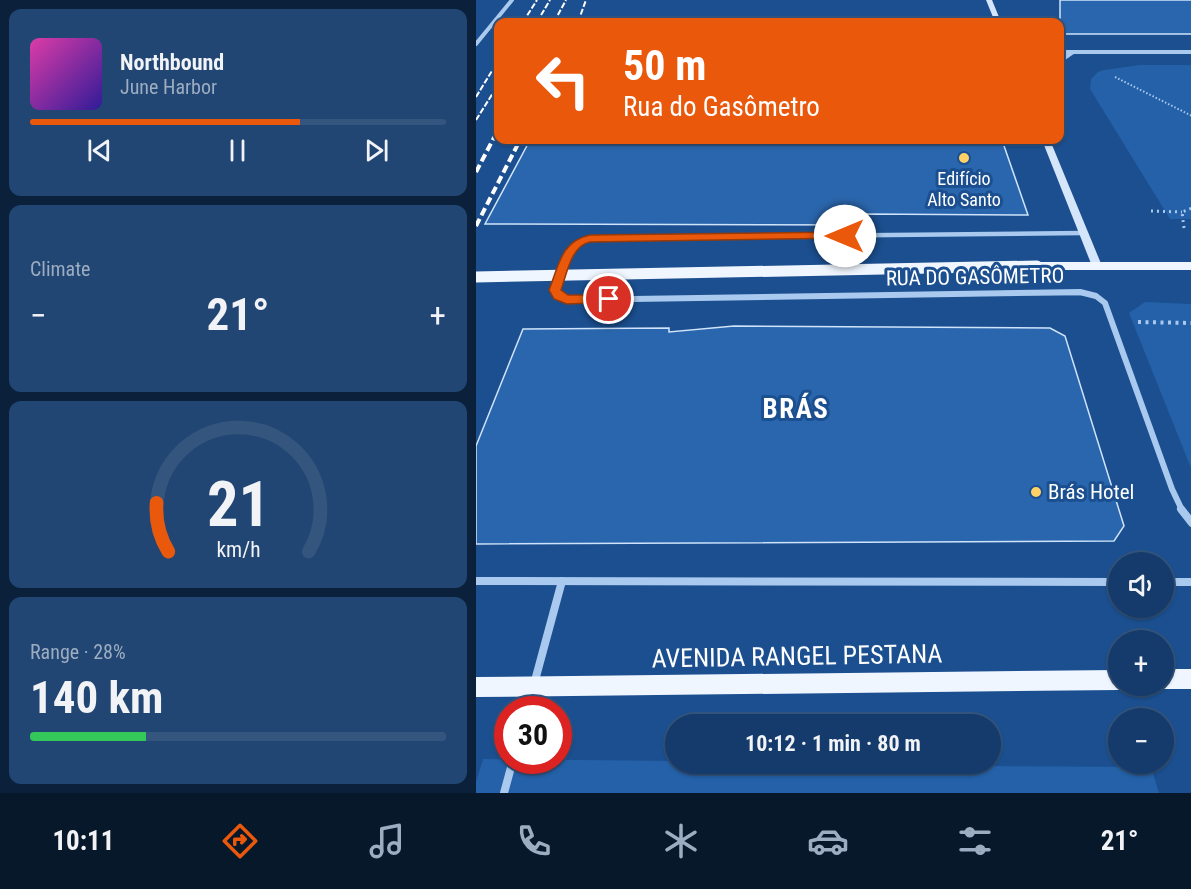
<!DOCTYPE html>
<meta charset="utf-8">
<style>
body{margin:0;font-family:"Roboto Condensed",sans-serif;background:#214673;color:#f1f3f6;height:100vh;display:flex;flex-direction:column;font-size:22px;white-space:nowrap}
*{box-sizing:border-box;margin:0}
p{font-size:20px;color:#9dadc1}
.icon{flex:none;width:33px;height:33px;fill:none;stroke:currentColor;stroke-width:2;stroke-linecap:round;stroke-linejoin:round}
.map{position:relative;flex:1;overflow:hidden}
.drawer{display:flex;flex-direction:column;gap:9px;padding:9px;background:#0b203b;width:476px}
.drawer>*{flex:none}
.banner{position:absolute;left:18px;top:18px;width:570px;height:126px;border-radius:12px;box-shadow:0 2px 4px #0004,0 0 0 2px #33557e;background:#ea580c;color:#fff;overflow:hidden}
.buttons{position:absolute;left:632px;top:552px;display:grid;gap:12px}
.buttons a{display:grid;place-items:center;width:66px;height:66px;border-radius:50%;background:#143b6b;box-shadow:0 2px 4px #0004,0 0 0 2px #33557e;font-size:30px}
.speed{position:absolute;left:18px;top:696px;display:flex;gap:12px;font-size:30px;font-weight:700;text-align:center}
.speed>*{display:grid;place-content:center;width:78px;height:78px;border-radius:50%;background:#143b6b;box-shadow:0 2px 4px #0004,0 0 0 2px #33557e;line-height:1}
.speed .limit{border:9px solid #d22;background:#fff;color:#111}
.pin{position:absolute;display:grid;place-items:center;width:51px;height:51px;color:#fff;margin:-26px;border:3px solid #fff;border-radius:50%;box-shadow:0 2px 6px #0007}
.me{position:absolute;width:66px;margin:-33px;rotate:270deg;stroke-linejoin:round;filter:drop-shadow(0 0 4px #0008)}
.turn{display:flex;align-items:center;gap:21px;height:126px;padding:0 30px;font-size:27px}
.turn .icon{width:78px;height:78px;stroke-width:2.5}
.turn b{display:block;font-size:42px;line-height:51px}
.big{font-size:45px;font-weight:700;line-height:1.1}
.drawer .card{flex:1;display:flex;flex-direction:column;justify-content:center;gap:9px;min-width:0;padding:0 21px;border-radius:12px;background:#214673}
.drawer .dial{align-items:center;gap:0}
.dial svg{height:156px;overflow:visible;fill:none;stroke:#33557e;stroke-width:7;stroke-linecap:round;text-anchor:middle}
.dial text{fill:#f1f3f6;stroke:none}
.song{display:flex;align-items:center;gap:18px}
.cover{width:72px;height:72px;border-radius:9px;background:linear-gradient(135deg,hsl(320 70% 55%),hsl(250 70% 35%))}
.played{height:6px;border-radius:3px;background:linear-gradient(90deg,#ea580c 65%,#33557e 65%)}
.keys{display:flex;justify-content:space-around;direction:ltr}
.heat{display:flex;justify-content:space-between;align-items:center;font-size:33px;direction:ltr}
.charge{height:9px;border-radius:4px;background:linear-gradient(90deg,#34c759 28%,#33557e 0)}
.trip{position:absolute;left:189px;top:714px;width:336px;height:60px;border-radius:30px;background:#143b6b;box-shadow:0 2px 4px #0004,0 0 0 2px #33557e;font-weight:700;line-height:60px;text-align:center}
.dock{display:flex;height:96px;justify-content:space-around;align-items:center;background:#08182b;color:#9dadc1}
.dock .icon{width:42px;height:42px}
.dock .current{color:#ea580c}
.dock b{font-size:27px;color:#f1f3f6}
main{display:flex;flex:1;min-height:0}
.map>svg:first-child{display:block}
</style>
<main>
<section class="drawer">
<div class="card">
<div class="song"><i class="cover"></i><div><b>Northbound</b><p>June Harbor</p></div></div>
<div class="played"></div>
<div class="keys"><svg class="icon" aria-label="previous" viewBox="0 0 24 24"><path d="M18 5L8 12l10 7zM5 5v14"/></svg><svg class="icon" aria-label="pause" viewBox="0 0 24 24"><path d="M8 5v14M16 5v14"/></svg><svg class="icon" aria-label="next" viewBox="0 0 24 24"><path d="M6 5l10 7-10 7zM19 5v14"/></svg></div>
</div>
<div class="card"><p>Climate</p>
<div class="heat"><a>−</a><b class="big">21°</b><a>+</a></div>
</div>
<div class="card dial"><svg viewBox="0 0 100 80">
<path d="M14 69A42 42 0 1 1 86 69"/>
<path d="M14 69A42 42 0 0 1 8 44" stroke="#ea580c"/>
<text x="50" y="56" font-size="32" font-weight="700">21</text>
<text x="50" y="72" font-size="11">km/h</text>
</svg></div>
<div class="card"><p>Range · 28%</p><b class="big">140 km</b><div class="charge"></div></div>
</section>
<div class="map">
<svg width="716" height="793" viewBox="0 0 716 793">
<rect width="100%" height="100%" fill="#1b4f8f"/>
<g fill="#2461a8">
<path d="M664,65H715V219H694L614,89L615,79L622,72L628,70Z"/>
<path d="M669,302L715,304V468L653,313Z"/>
<path d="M7,759L199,761L200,764L675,767L683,793H0V782Z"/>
</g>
<g fill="#2a66ad" stroke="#cfe3fa" stroke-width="1.5">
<rect x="584" y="0" width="132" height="34"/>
<path d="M54,140H526L552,215L389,214V225L9,224Z"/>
<path d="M258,326L574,328L589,336L648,526L638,541L0,544V446L47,329L193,328V332Z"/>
</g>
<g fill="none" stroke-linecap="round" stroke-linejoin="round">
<path stroke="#a9c9ee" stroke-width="2" stroke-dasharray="1.5 2" stroke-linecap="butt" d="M639,77L716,116"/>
<g stroke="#a9c9ee" stroke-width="3" stroke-dasharray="2 4" stroke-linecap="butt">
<path d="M675,211L706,212"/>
<path d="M708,228L706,212L716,208"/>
</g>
<path stroke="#a9c9ee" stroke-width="4" stroke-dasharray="3 4.5" stroke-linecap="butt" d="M662,322L716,323"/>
<g stroke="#a9c9ee" stroke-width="4">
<path d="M0,44L36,0"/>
<path d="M584,52H716"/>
<path d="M584,61L597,52"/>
</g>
<g stroke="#a9c9ee" stroke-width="4.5">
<path d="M81,293L79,290C87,269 91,247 114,238L608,233"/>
<path d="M529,293H609"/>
</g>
<path stroke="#a9c9ee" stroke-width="6" d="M80,292L82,296L91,300L604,292L620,296L629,303L696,489L706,510"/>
<g stroke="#a9c9ee" stroke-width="8">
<path d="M705,509L716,523"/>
<path d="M0,581L642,582"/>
<path d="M687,582H716"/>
<path d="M51,710L86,581"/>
<path d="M28,793L37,760"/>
</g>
<g fill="#d6e6fa" fill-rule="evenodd">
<path d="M510,0H516L525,22H519Z"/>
<path d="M566,140H574L626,266L625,268L621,269L616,266Z"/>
</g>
<g fill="#f0f6ff" fill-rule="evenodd">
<path d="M561,262H716V270H561L555,266Z"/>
<path d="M687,669H716V689H687L680,686H687Z"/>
</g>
<g stroke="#fff" stroke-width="2" stroke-dasharray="6 2" stroke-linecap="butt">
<path d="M47,22L61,0"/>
<path d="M61,22L74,0"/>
<path d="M78,22L90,0"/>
<path d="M102,22L110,0"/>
<path d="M0,97L22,61"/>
<path d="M0,120L22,85"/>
</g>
<g stroke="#fff" stroke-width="4" stroke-dasharray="8 4" stroke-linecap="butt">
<path d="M0,172L22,130"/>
<path d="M0,226L44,140"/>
</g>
<path stroke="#f0f6ff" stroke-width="11" d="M0,277L561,266"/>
<path stroke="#f0f6ff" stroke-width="20" d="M0,687L642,680"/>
</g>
<path fill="#ea580c" stroke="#983908" stroke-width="1.5" d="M369,232L373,233V238L114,242C95,246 91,273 85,290L92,295H133L137,296V302L91,304L78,299L73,290C83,265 85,241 114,235Z"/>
<g fill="#ffd166" stroke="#1b4f8f" stroke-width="2">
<circle cx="488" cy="158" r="6"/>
<circle cx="560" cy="492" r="6"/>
</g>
<g text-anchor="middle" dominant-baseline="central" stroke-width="6" stroke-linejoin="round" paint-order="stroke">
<g font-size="18" fill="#fff" stroke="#1b4f8f">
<text x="488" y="178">Edifício<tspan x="488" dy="21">Alto Santo</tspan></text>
</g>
<g font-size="21" fill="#fff" stroke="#1b4f8f">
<text transform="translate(499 277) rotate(-1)">RUA DO GASÔMETRO</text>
</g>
<g font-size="21" fill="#fff" stroke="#1b4f8f" text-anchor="start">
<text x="572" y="492">Brás Hotel</text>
</g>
<g font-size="26" fill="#fff" stroke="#1b4f8f">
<text transform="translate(321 656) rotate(-1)">AVENIDA RANGEL PESTANA</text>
</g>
<g font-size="27" font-weight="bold" letter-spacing="1.5" fill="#fff" stroke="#1b4f8f">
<text x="320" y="409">BRÁS</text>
</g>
</g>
</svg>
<div class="buttons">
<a><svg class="icon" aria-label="sound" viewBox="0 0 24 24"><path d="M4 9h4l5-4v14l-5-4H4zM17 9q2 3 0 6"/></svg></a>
<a>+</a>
<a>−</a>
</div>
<div class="speed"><div class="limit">30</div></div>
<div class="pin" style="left:133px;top:299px;background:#d93025"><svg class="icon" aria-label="arrive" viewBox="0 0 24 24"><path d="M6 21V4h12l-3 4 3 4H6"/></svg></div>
<svg class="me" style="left:369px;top:236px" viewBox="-20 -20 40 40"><circle r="19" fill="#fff"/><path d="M0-13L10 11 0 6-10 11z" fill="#ea580c"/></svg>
<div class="trip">10:12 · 1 min · 80 m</div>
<div class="banner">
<div class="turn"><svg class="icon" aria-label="left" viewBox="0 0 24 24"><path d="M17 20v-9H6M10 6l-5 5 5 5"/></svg><div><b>50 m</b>Rua do Gasômetro</div></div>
</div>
</div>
</main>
<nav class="dock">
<b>10:11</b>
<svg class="icon current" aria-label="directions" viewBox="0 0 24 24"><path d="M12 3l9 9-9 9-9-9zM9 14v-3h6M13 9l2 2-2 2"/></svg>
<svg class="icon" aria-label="music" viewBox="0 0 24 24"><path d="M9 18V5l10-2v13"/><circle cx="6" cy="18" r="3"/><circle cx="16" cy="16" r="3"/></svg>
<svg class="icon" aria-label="phone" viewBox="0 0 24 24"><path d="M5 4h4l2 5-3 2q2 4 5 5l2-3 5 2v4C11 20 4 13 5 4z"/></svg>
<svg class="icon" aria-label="climate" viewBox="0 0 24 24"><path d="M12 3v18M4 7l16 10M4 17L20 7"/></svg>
<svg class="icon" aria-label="car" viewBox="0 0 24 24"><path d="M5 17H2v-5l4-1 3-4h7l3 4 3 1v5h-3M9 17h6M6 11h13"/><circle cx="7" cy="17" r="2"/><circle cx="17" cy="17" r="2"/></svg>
<svg class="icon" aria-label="filters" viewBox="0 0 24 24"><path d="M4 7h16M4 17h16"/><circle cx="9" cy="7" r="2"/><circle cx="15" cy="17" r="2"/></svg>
<b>21°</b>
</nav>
